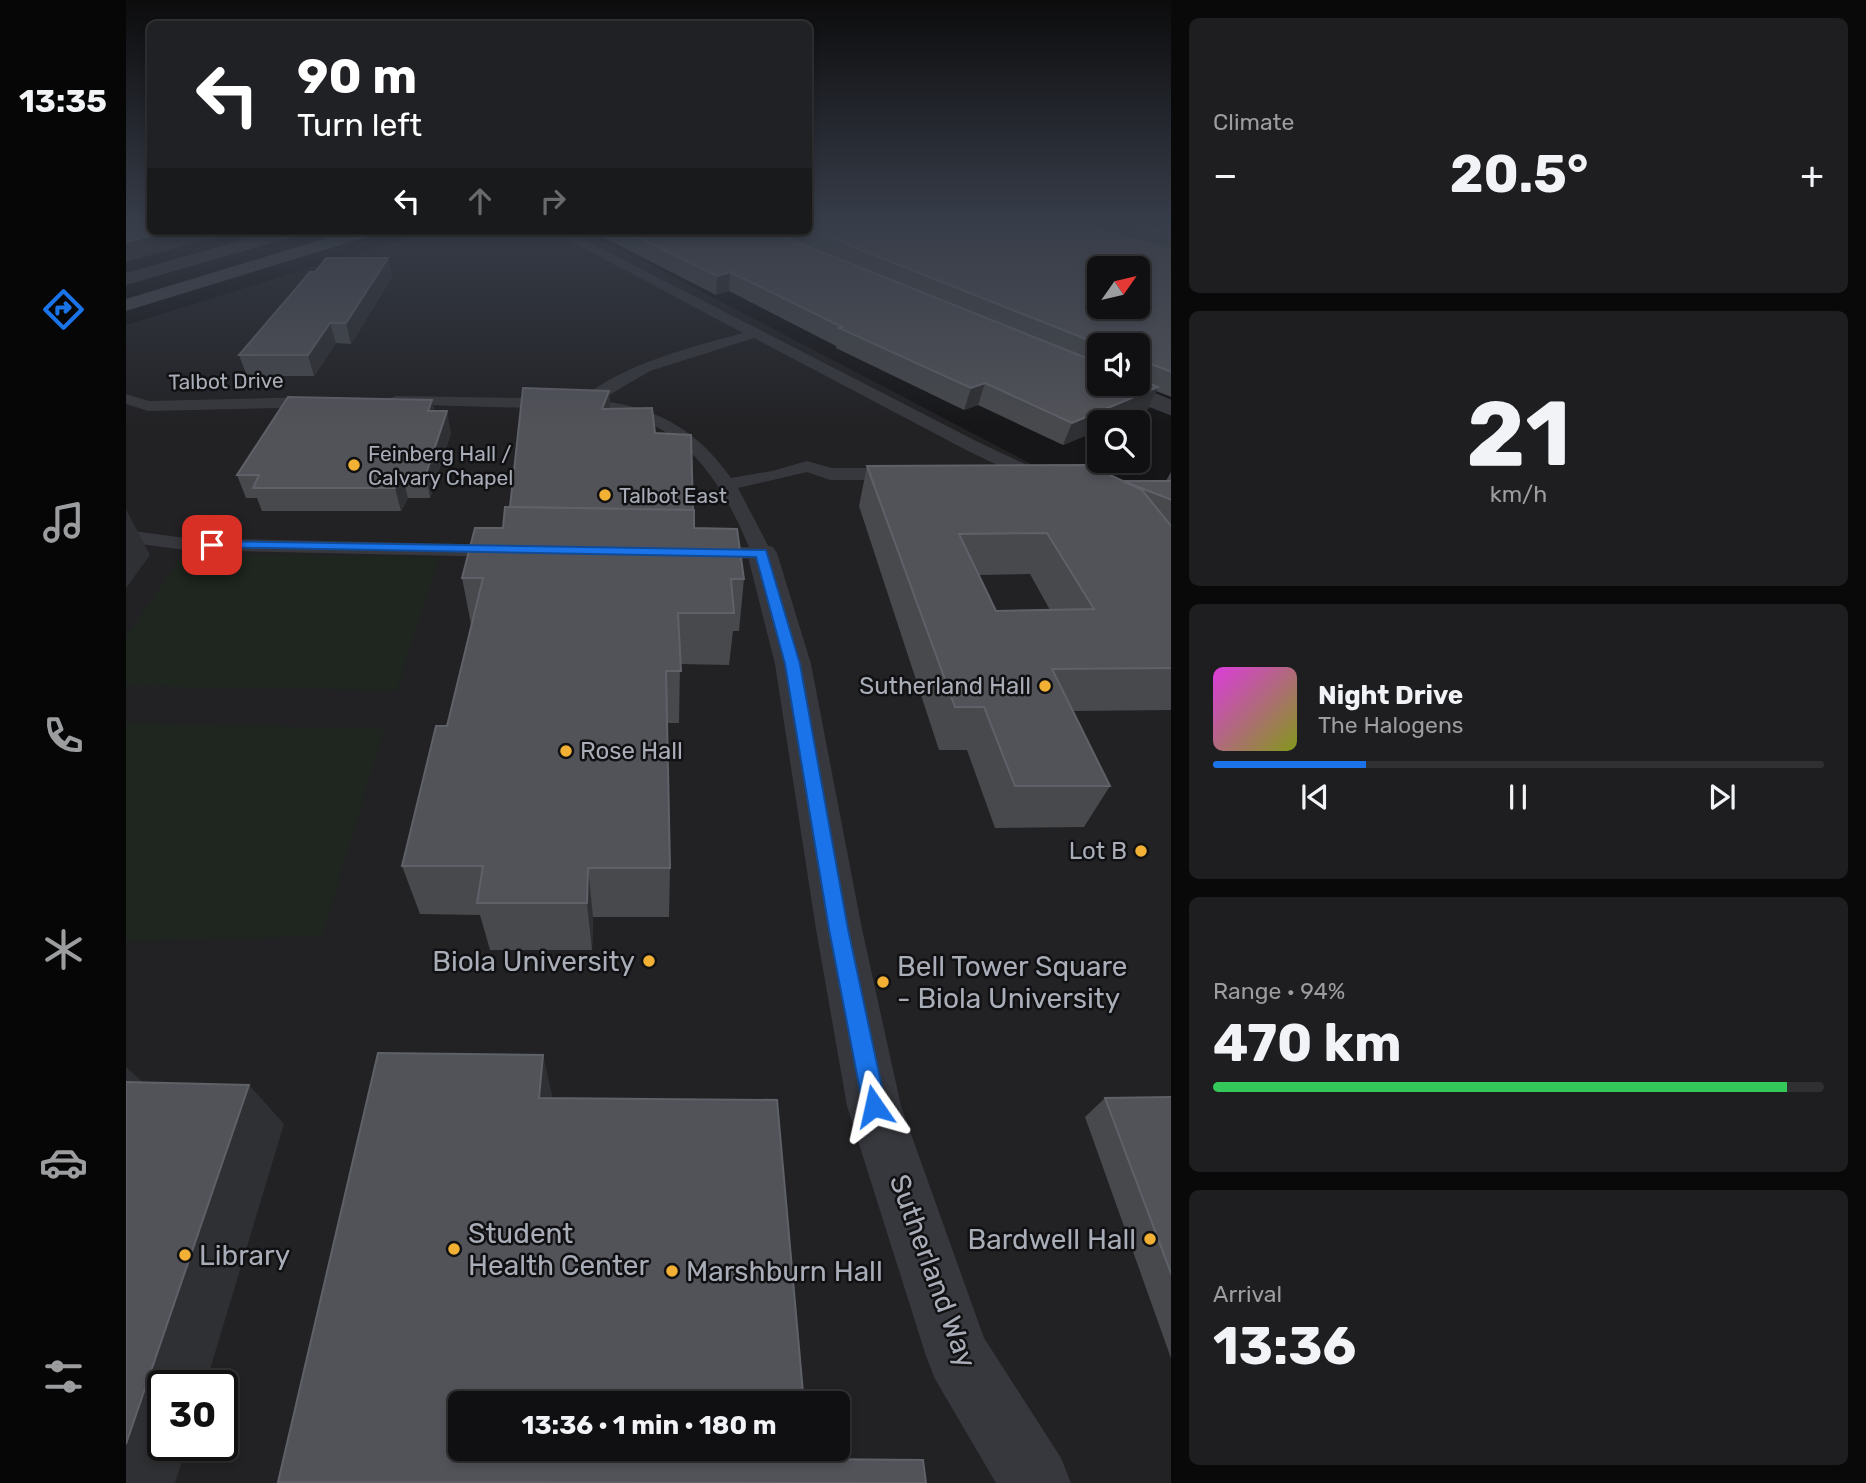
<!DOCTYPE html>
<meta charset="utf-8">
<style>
body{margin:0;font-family:Rubik,sans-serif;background:#1e1e20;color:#f1f3f6;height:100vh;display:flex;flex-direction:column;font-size:26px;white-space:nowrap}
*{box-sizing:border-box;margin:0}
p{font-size:23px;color:#9c9d9f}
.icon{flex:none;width:38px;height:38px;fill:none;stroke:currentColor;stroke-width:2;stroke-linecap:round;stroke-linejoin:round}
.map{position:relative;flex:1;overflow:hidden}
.details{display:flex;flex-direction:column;gap:18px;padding:18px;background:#09090a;width:695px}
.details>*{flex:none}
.banner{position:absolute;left:21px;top:21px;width:665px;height:214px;border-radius:10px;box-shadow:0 4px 10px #0003,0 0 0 2px #303032;background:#202124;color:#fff;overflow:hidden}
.needle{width:46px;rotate:56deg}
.fabs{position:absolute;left:961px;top:256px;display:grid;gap:14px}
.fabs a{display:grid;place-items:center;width:63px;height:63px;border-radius:10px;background:#101012;box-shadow:0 4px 10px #0003,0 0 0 2px #303032;font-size:35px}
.speed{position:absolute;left:21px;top:1370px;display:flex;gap:14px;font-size:35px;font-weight:700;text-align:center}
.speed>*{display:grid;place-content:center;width:91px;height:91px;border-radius:50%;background:#101012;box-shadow:0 4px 10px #0003,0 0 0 2px #303032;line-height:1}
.speed .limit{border:4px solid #111;border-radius:10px;background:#fff;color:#111}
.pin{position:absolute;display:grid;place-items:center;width:60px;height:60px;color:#fff;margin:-30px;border-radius:14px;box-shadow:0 4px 10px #0006}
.me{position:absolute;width:77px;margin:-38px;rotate:349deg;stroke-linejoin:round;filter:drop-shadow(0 0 5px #0008)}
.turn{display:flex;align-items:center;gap:24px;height:147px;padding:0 35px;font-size:32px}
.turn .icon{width:91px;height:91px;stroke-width:2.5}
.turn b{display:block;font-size:49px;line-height:60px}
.lanes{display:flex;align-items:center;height:66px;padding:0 35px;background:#0003;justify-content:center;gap:35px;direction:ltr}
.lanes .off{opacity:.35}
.big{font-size:52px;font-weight:700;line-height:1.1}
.details .card{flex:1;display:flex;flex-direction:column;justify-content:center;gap:10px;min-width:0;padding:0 24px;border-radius:10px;background:#1e1e20}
.details .dial{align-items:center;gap:0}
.dial b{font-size:91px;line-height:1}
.song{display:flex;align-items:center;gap:21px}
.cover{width:84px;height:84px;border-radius:10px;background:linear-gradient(135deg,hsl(300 70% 55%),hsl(70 70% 35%))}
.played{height:7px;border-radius:4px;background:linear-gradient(90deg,#1a73e8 25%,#303032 25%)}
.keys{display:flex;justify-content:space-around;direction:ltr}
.heat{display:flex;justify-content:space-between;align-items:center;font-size:38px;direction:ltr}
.charge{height:10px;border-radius:5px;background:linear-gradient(90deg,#34c759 94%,#303032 0)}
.trip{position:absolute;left:322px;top:1391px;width:402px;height:70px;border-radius:10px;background:#101012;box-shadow:0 4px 10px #0003,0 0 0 2px #303032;font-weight:700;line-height:70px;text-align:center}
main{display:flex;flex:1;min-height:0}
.menu{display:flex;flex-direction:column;width:126px;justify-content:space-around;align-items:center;background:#060607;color:#9c9d9f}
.menu .icon{width:49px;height:49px}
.menu .current{color:#1a73e8}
.menu b{font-size:32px;color:#f1f3f6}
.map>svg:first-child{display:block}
</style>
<main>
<nav class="menu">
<b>13:35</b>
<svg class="icon current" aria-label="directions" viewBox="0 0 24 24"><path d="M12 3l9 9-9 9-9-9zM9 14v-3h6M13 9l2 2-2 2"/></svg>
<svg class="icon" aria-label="music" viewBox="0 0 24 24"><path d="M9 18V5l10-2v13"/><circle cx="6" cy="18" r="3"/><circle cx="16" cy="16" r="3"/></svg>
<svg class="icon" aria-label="phone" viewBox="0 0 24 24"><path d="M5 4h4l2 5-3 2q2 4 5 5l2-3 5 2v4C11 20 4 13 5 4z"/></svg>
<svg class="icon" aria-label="climate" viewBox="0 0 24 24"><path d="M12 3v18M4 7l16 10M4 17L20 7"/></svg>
<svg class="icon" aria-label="car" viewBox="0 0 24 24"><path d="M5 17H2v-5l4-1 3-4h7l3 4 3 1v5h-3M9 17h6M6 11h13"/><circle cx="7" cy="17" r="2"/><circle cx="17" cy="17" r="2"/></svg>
<svg class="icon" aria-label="filters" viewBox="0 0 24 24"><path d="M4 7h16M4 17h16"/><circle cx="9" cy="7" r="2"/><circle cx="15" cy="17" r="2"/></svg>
</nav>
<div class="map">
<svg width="1046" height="1483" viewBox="0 0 1046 1483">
<rect width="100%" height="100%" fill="#161618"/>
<path fill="#222225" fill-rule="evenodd" d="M303,231H460L1045,537V1483H0V325ZM37,1386H96V1446H37ZM334,1404H712V1449H334Z"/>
<g fill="#1e261f">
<path d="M56,554L313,557L271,690L0,686V637Z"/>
<path d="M0,723L258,729L196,936L0,941Z"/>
</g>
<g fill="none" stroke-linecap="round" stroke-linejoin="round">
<g fill="#37383d" fill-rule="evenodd">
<path d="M426,231H441L854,443L927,477L929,481L920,487L913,485L842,451L628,338L524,371L473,401C530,406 572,431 605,478L646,471L681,461L706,468H775L784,474L775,480H704L681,472L612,488L646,553L643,557L636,559L579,558L572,556L569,552L572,548L623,547C594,478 555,418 474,410L264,404L262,401L264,398L270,396L454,399C503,362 559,349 617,333Z"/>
<path d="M0,394L23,401L193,397L201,402L193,407L22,411L0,404Z"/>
<path d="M0,530L59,538L379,545L386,547L389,551L386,555L379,557L59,550L0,542Z"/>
</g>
<g fill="#37383d" fill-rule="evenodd">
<path d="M149,231H175L173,235L0,285V273Z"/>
<path d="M973,381V383H1004L1046,400V416L975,388L971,383Z"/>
<path d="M636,544L647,547L651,553L685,664L736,929L775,1106L858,1338L935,1458L945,1483H870L809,1379L800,1356L721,1106L690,929L649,664L621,553L625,547Z"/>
</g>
<path fill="#45474d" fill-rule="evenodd" d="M224,231H249L247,235L0,311V299Z"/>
</g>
<g fill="#47494d" fill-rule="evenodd">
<path d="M682,218H1046V397L1030,391L1022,409L992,422H973V430L937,445L852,405L838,410L710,348V346L603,291L590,295L465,231H682ZM973,345H1012V383H973Z"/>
<path d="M262,258L266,277L225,344L210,343L188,376H121L113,355L189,272Z"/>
<path d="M483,391L484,409L529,433L567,510L568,528L618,579L613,631H607L603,665L554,664L553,723H541L544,868L543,917H467L466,950H364L354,915L294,914L276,866L321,726L345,624L336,578L377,528Z"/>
<path d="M306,400L308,411L325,433L304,498H282L275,511H136L131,498H120L111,475Z"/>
<path d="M741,466L998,481H1040L1046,470V710L947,711L984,786L958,827L869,828L841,750H813L733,506ZM904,574L924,610L870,611L853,575Z"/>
<path d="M1046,1097V1361L959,1117L979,1098Z"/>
</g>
<g fill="#2f3033">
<path d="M41,231H111L0,262V242Z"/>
<path d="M262,258L266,277L225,344L220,323Z"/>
<path d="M604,272L603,291L590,295L591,276Z"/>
<path d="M204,323L210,343L188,376L182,355Z"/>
<path d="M859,383L852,405L838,410L845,388Z"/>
<path d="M1032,387L1022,409L992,422H973V430L937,445L946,423Z"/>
<path d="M483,391L485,422L476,409Z"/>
<path d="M306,400L310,422L302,411Z"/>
<path d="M321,411L325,433L304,498L300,474Z"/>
<path d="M276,475L282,498L275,511L269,488Z"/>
<path d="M0,509L24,555L0,588Z"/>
<path d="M462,868L467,917L466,950L461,903Z"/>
<path d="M417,1055L426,1095L423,1136L413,1098Z"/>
<path d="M0,1067L22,1087L0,1114Z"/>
<path d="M123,1085L158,1124L79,1386H37V1446H61L49,1483H0V1444Z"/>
</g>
<g fill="#525359" stroke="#5f6168" stroke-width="2" fill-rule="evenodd">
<path d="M0,218H24V231H41L0,242Z"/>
<path d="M682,218H933L1046,251V372L1012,359V345H975L682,229ZM973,268H1012V306H973Z"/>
<path d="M986,218H1046V235Z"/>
<path d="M499,231H643L973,363V383H1012V379L1032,387L946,423L859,383L845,388L713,328L716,327L604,272L591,276Z"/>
<path d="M200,258H262L220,323H204L182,355H113L184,272H189Z"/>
<path d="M397,388L483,391L476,409L526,408L529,433L565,435L567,510L384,507Z"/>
<path d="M162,397L306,400L302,411H321L300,474L276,475L269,488H127L133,475H111Z"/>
<path d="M963,465L1016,490L1046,527V668L926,669L984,786H889L858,707H829L741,466ZM921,533L968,609L870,611L833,534Z"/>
<path d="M998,481H1046V500L1005,484Z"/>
<path d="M379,507L568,510V528L611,529L618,579H605L608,613H552L555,671H540L544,868H462L461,903H351L357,866H276L310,726H321L357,578H336L349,528H377Z"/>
<path d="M252,1053L417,1055L413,1098L651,1100L678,1404H334V1449H682L683,1459L797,1460L800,1483L152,1482Z"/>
<path d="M0,1082L123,1085L0,1444Z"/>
<path d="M1046,1097V1276L979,1098Z"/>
</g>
<linearGradient id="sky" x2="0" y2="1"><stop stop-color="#0c0c0d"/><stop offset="0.51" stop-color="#363c48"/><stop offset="1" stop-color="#363c48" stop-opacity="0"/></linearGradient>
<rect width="1046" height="426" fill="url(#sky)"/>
<path fill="#1a73e8" stroke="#114b97" stroke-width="2" d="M86,541L640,550L674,664L722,929L760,1106L756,1114L748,1117L741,1114L737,1106L703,929L659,664L630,557L82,547V542Z"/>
<g fill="#f2b134" stroke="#111113" stroke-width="2.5">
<circle cx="228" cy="465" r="7"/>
<circle cx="479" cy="495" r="7"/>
<circle cx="919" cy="686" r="7"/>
<circle cx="440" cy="751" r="7"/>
<circle cx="1015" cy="851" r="7"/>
<circle cx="523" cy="961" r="7"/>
<circle cx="757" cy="982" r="7"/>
<circle cx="1024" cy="1239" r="7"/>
<circle cx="328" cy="1249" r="7"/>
<circle cx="59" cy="1255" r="7"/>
<circle cx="546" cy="1271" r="7"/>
</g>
<g text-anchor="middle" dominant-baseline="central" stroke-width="5" stroke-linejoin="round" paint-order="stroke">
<g font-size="21" fill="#a8adb8" stroke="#111113">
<text transform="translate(100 381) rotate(-1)">Talbot Drive</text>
</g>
<g font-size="21" fill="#a8adb8" stroke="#111113" text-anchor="start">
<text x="242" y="453">Feinberg Hall /<tspan x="242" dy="24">Calvary Chapel</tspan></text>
<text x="493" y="495">Talbot East</text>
</g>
<g font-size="24" fill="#a8adb8" stroke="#111113" text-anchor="end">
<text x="905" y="686">Sutherland Hall</text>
<text x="454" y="751" text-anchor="start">Rose Hall</text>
<text x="1001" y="851">Lot B</text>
</g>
<g font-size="28" fill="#a8adb8" stroke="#111113" text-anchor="start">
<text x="509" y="961" text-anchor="end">Biola University</text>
<text x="771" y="966">Bell Tower Square<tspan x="771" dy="32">- Biola University</tspan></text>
<text x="342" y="1233">Student<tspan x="342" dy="32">Health Center</tspan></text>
<text x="1010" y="1239" text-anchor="end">Bardwell Hall</text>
<text x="73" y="1255">Library</text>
<text x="560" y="1271">Marshburn Hall</text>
</g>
<g font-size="28" fill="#a8adb8" stroke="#111113">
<text transform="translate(807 1271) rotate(70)">Sutherland Way</text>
</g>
</g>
</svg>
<div class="fabs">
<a><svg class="needle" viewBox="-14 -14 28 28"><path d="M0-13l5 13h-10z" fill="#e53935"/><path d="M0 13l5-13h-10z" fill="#9c9d9f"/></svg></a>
<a><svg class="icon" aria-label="sound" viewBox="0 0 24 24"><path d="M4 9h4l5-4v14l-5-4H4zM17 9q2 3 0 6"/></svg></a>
<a><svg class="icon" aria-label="search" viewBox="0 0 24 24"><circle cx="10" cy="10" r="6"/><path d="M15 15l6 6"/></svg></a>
</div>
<div class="speed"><div class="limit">30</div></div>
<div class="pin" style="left:86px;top:545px;background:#d93025"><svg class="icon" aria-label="arrive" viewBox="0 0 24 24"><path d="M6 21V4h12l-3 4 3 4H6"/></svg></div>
<svg class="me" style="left:748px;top:1106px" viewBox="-20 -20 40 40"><path d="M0-17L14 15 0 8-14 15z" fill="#1a73e8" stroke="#fff" stroke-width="4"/></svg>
<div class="trip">13:36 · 1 min · 180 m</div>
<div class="banner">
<div class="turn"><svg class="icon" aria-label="left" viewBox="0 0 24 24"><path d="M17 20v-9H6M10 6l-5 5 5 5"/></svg><div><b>90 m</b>Turn left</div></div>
<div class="lanes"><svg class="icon" aria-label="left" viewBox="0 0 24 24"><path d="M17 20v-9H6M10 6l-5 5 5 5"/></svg><svg class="icon off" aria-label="ahead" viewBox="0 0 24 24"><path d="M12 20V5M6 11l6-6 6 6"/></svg><svg class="icon off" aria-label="right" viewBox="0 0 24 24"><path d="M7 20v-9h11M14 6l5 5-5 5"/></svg></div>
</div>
</div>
<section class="details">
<div class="card"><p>Climate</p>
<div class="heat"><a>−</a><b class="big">20.5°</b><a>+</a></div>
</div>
<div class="card dial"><b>21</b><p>km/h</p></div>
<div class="card">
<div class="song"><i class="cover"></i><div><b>Night Drive</b><p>The Halogens</p></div></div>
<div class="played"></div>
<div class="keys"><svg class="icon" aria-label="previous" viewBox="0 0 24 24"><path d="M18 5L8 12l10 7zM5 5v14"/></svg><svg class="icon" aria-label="pause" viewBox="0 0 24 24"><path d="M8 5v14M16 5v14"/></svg><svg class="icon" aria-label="next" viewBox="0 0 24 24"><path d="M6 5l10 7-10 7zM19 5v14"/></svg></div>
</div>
<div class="card"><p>Range · 94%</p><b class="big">470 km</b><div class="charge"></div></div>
<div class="card"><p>Arrival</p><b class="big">13:36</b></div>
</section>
</main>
